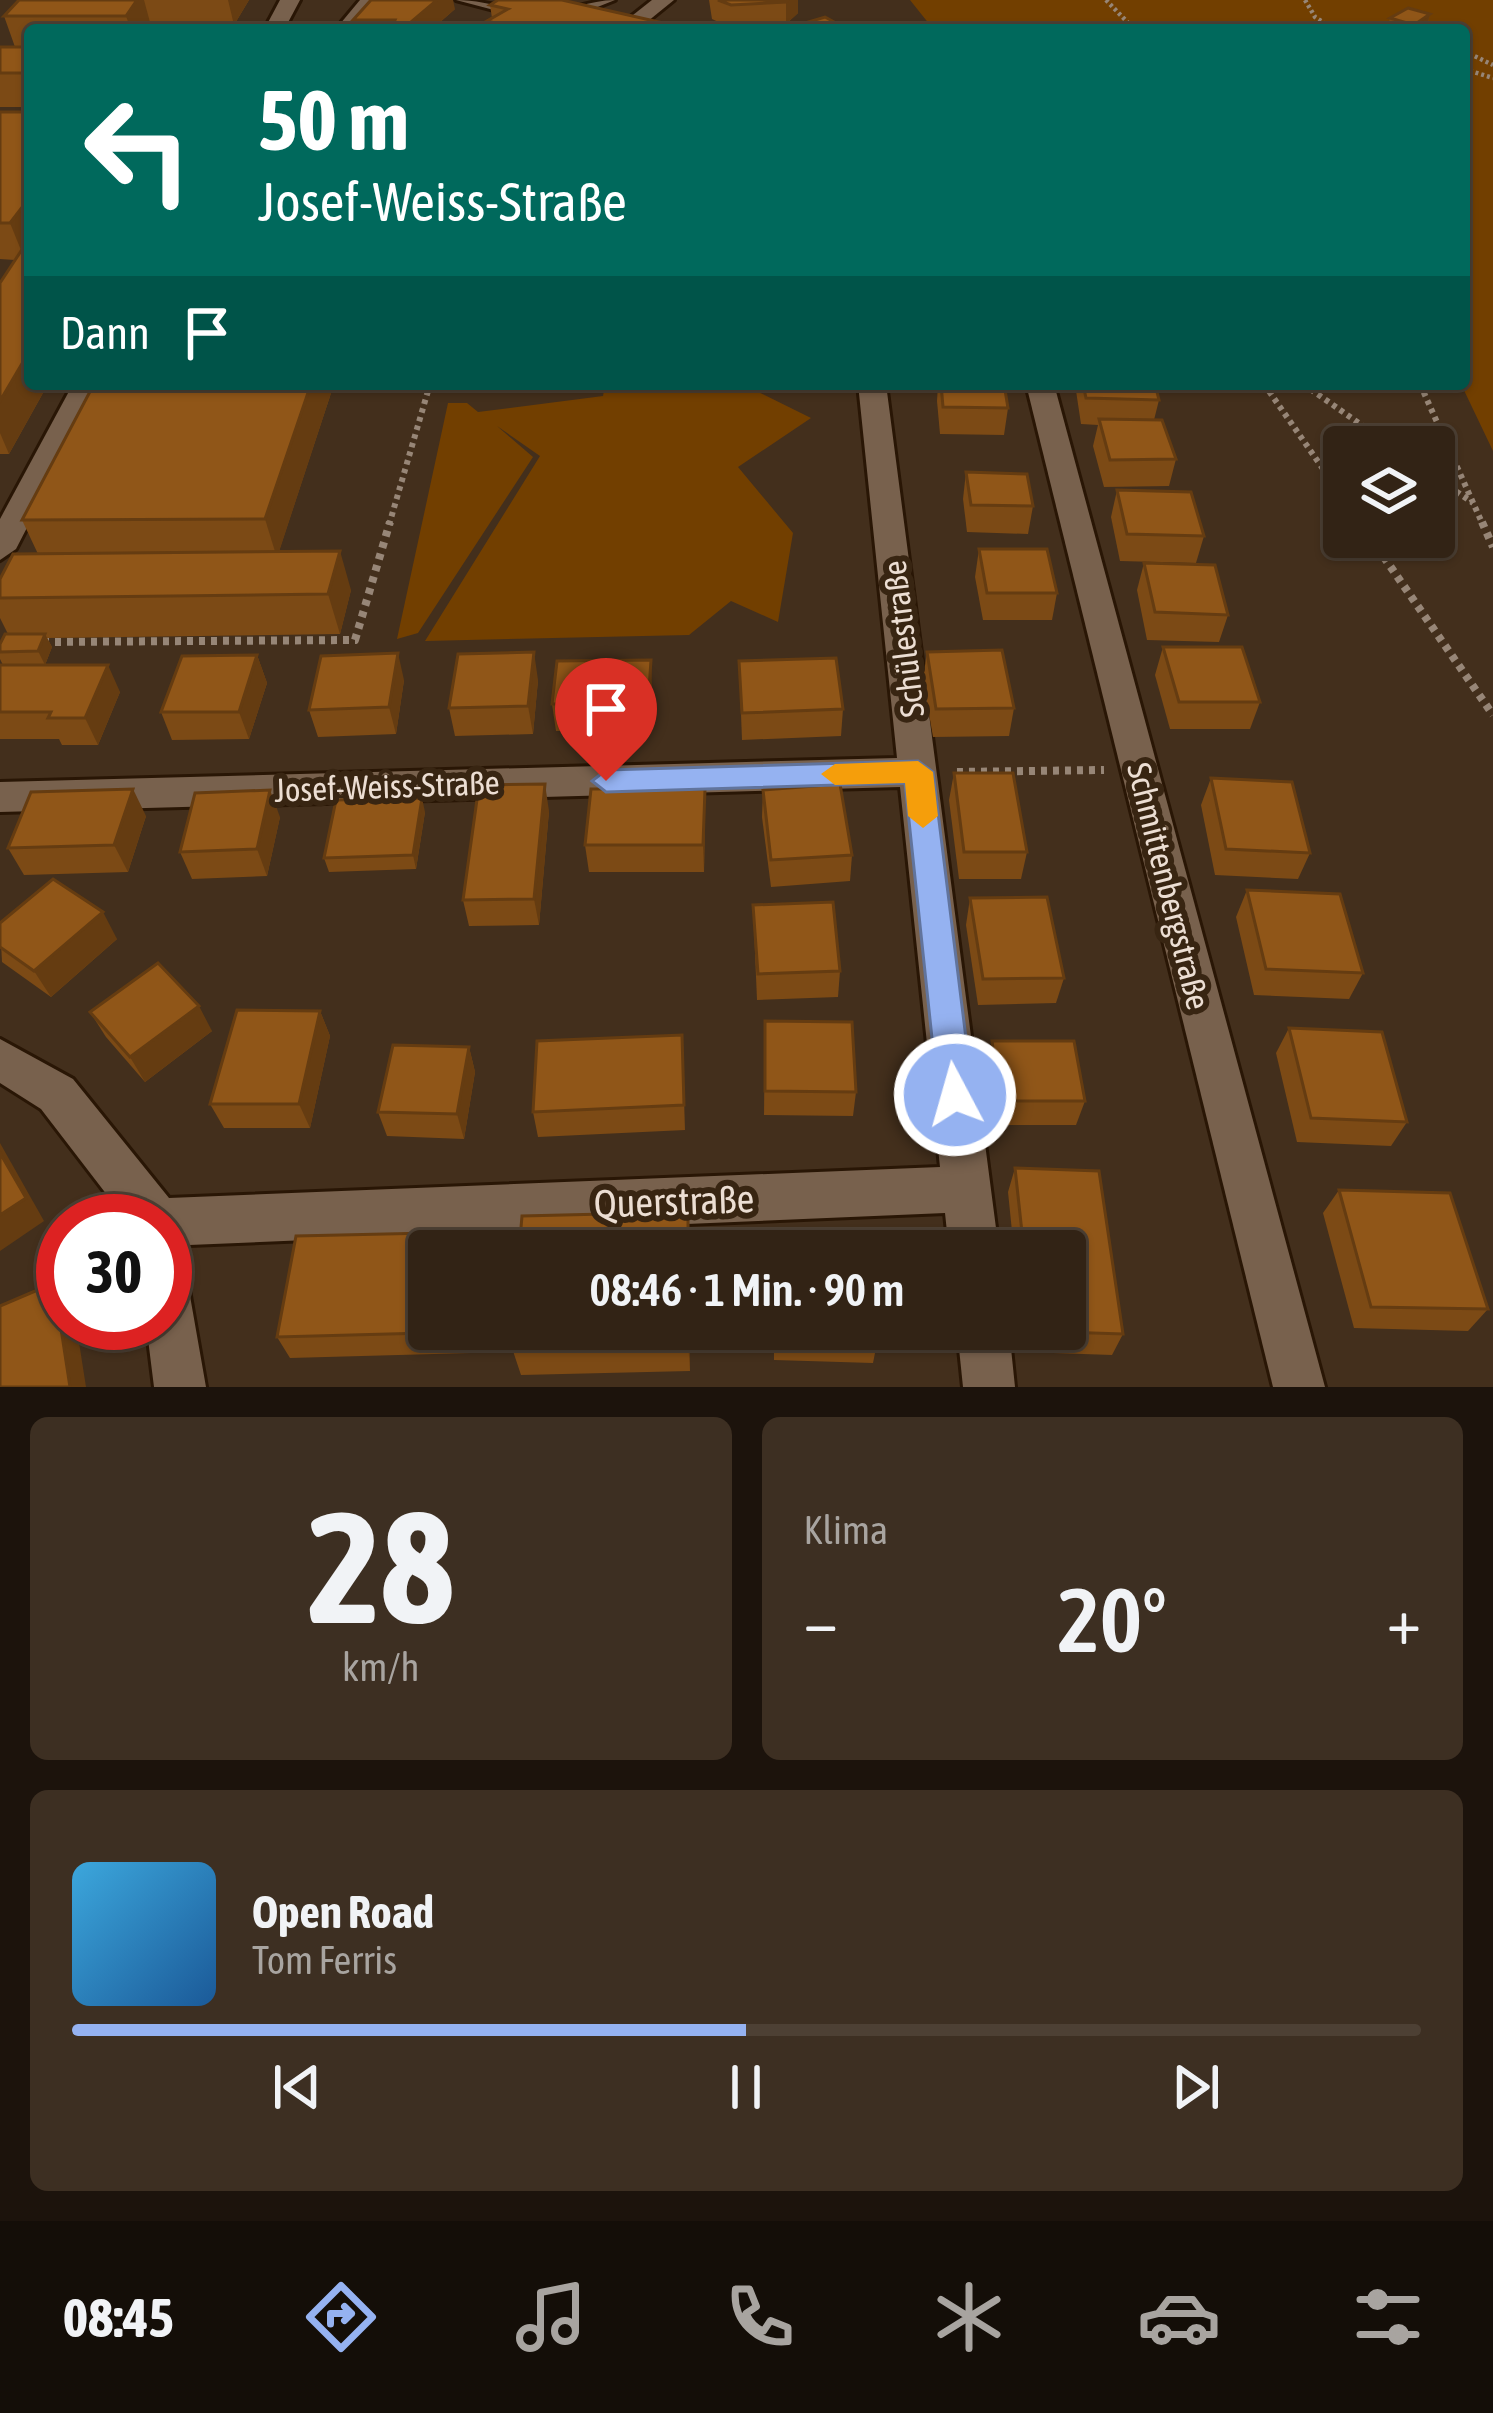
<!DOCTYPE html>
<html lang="de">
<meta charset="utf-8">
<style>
body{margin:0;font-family:"Asap Condensed",sans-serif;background:#3d2f22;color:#f1f3f6;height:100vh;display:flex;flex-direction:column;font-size:45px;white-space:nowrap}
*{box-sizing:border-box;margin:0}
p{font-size:39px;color:#a8a4a0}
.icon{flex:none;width:66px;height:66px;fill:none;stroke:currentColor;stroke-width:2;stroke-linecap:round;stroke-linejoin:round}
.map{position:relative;height:1387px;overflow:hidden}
.details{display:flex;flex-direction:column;gap:30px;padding:30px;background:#1c130c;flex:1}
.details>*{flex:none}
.hud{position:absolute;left:24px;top:24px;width:1446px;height:366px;border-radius:12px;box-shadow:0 3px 9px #0004,0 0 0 3px #4d4034;background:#00695c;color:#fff;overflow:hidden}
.tools{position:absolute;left:1323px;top:426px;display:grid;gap:24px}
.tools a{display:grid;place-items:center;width:132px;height:132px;border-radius:12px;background:#322315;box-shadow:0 3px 9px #0004,0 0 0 3px #4d4034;font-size:60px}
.speed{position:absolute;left:36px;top:1194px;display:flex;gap:24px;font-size:60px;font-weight:700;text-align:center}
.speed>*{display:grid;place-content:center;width:156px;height:156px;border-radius:50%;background:#322315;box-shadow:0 3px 9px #0004,0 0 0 3px #4d4034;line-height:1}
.speed .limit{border:18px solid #d22;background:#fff;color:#111}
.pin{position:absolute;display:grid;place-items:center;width:102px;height:102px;color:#fff;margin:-123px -51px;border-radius:50% 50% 50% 0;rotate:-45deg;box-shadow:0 0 12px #0007}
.pin .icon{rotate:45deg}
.me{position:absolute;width:132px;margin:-66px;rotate:354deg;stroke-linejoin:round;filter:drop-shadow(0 0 9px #0008)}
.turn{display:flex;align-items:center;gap:42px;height:252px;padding:0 36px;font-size:54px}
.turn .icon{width:156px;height:156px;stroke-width:2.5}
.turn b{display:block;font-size:84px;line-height:102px}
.then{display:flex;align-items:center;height:114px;padding:0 36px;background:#0003;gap:24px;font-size:45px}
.big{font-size:90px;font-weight:600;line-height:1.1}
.details .tile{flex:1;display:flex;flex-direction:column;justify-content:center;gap:18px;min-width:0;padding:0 42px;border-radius:18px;background:#3d2f22}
.details .dial{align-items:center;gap:0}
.dial b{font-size:156px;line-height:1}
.song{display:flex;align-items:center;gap:36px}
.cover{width:144px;height:144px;border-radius:18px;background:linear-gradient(135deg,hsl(200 70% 55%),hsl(210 70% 35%))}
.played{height:12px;border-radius:6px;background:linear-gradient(90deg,#95b2f1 50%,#4d4034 50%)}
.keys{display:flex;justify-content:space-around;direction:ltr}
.heat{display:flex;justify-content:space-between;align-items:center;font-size:66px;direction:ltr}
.details .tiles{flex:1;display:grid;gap:30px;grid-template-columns:1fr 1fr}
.tile:last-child{grid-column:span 2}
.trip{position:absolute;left:408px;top:1230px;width:678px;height:120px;border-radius:12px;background:#322315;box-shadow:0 3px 9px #0004,0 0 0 3px #4d4034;font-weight:600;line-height:120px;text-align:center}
.menu{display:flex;height:192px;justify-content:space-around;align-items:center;background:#140e08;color:#a8a4a0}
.menu .icon{width:84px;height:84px}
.menu .active{color:#95b2f1}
.menu b{font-size:54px;color:#f1f3f6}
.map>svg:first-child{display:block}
</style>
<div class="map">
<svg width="1493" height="1387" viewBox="0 0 1493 1387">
<rect width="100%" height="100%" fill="#432f1c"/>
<g fill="#723f00">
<path d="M910,0H1493V451L1461,384L1464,30H934Z"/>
<path d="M605,384H742L811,418L738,467L793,533L778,622L731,601L689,635L425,641L540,456L497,426L533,457L418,633L397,639L448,403H467L478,412L603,396Z"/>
</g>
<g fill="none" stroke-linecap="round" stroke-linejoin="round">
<g stroke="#291605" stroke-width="6">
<g id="minor">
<path d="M280,0H300L284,30H264Z"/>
<path d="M360,0H380L356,30H335Z"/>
<path d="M456,0C487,0 519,13 546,13C568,12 589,0 615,0L570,18L606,30H570Z"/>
<path d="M652,0H674L637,30H614Z"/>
<path d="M73,384H101L16,549L0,560V519Z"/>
<path d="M858,384H886L999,1251H949L945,1213L165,1246V1221H127L41,1109L0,1083V1039L73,1079L169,1198L940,1167L900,787L0,812V782L897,758Z"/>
<path d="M1026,384H1054L1325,1387H1273Z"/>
<path d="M165,1249L183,1256L206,1387H154L146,1323H165Z"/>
<path d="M957,1329H1009L1015,1387H963Z"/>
</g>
</g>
<g stroke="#978677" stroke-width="4.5" stroke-dasharray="3 3" stroke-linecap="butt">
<path d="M1106,0L1135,30"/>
<path d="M1305,0L1315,17L1335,30"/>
<path d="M1464,51L1493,65"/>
<path d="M1464,69L1493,78"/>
</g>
<g stroke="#978677" stroke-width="6" stroke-dasharray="4.5 4.5" stroke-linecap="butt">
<path d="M1264,384L1344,499"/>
<path d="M1303,384L1393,447"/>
<path d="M1420,384L1483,525"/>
<path d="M1434,476L1473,503"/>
<path d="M389,525L430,384"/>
</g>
<g stroke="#978677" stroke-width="8" stroke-dasharray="6 6" stroke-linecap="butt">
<path d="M1482,522L1493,547"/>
<path d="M1370,537L1493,715"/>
<path d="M43,642L355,640L390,522"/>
<path d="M957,772L1104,770"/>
</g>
<use href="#minor" fill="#78614d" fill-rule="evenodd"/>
</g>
<g fill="#7c4a15">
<path d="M19,0H249L234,25H195L196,30H30V107H0V47H15L4,16Z"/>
<path d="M709,0H798V13L786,24L731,28L712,19Z"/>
<path d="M490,5L681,30H489L487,21L492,18Z"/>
<path d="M455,9L431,30H355L353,20Z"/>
<path d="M1430,14L1427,26L1420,30L1387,29L1390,18Z"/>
<path d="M0,112H30V384H48L9,454H0V283L15,260L0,259Z"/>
<path d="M334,384L279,551L351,590L340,634L47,638L52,647L45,665L120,692L98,745H62L59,739H0V665H3L0,659V644L8,634L0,618V579L38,554L22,520Z"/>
<path d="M938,384H1004L1008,408L1004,435L940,434L937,401Z"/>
<path d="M1075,384H1155L1159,400L1154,420L1176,459L1169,486L1104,487L1093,446L1098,425L1081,424Z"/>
<path d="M966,472L1033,506L1028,534L967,532L963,499Z"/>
<path d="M1117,490L1204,536L1196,563L1120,561L1111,517Z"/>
<path d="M979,549L1057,593L1052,620H983L975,577Z"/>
<path d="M1144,563L1228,615L1219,642L1147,640L1137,590Z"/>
<path d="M1163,647L1260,702L1250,729H1170L1155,675Z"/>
<path d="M927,652L1014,708L1009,736L933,737L923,679Z"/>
<path d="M257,655L267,683L249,739L172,740L161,712Z"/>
<path d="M739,661L843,709L841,736L742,740Z"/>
<path d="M404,680L396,734L318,737L309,710Z"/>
<path d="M538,680L533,734L455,736L449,708Z"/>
<path d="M652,688L650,731H556L552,704Z"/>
<path d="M954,773L1027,852L1021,879H959L949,800Z"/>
<path d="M1211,778L1310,853L1298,879L1215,875L1201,805Z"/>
<path d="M763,790L852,855L850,881L771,887L762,817Z"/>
<path d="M549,811L539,925L469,926L463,900Z"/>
<path d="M425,812L416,869L329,872L324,858Z"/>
<path d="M146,816L128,872L24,875L8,848Z"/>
<path d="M705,816L704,872H589L585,845Z"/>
<path d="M280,817L267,876L192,879L180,852Z"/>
<path d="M1247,890L1363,973L1349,999L1254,995L1236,917Z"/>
<path d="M970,898L1064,978L1056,1003L978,1005L966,925Z"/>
<path d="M753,905L840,971L838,997L757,1000Z"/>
<path d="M0,923L117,939L51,997L2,962Z"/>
<path d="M320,1011L330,1036L310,1128H224L210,1104Z"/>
<path d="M90,1012L212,1031L145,1082L106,1037Z"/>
<path d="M765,1021L856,1092L853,1116L764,1115Z"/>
<path d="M1289,1028L1407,1122L1391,1146L1297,1142L1276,1053Z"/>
<path d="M682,1035L685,1130L538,1137L533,1112Z"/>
<path d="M992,1041L1085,1101L1076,1125H994L986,1066Z"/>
<path d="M469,1047L475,1072L464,1139L387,1136L378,1112Z"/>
<path d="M1015,1168L1123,1334L1112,1355L1024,1352L1022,1329H1065V1251H1014L1008,1192Z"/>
<path d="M1339,1190L1488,1309L1468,1331L1354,1328L1323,1213Z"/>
<path d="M475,1232L481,1251H429V1329H474L471,1353L290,1358L277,1337L296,1236Z"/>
<path d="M512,1329H690V1371L521,1375L511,1345Z"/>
<path d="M774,1329L877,1343L873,1363L774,1360Z"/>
</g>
<g fill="#653c11">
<path d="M137,0H144L151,26L131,30L126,16Z"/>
<path d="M228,0H249L234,25Z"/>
<path d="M437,0H453L455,9L431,30H412L411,22Z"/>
<path d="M788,0H798V13L786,24V2Z"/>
<path d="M1430,14L1427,26L1420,30H1412L1414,25Z"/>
<path d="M30,197V253L25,260L10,223Z"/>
<path d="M30,350V384H48L9,454L0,433V401Z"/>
<path d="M311,384H334L277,558L265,519Z"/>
<path d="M340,551L351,590L340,634L328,594Z"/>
<path d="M45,634L52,647L45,665L38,651Z"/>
<path d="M534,652L538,680L533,734L528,706Z"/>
<path d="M398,653L404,680L396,734L389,707Z"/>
<path d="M257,655L267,683L249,739L239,712Z"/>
<path d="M651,660L652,688L650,731L648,704Z"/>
<path d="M108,665L120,692L98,745L85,718Z"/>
<path d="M545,784L549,811L539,925L534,899Z"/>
<path d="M133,789L146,816L128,872L114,845Z"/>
<path d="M705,789V816L704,872L703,845Z"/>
<path d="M270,790L280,817L267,876L257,849Z"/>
<path d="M422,798L425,812L416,869L413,855Z"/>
<path d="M103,912L117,939L51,997L34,971Z"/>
<path d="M199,1006L212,1031L145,1082L130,1057Z"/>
<path d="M320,1011L330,1036L310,1128L299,1104Z"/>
<path d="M469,1047L475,1072L464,1139L457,1114Z"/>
<path d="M0,1143L44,1221L0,1251Z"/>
<path d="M475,1232L481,1251H472Z"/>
<path d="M54,1283L63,1294V1323H76L86,1387H70Z"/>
<path d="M463,1329H474L471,1353L463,1332Z"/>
<path d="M688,1329H690V1371L688,1340Z"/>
</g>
<g fill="#905618" stroke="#653c11" stroke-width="3">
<path d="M19,0H137L126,16H4Z"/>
<path d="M371,0H437L411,22L426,23L424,30H390L395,20H353Z"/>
<path d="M498,0H562L681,27L677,30H525L487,21L508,9L490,5Z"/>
<path d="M718,0H788L786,2L731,5Z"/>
<path d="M1408,8L1430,14L1414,25L1390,18Z"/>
<path d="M825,17L847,29L781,30Z"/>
<path d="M133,23L194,24L190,30H128Z"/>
<rect x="0" y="47" width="30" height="26"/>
<path d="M0,112H30V197L10,223H0Z"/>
<path d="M30,247V350L0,401V283L23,248Z"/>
<path d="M94,384H311L265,519L22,520Z"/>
<path d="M941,384H1004L1008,408L943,407Z"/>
<path d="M1083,384H1155L1159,400L1086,398Z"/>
<path d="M1099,419L1162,420L1176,459L1110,460Z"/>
<path d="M966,472L1027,474L1033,506L971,505Z"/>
<path d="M1117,490L1191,492L1204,536L1127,534Z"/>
<path d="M979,549H1047L1057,593H987Z"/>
<path d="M340,551L328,594L0,598V579L13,554Z"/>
<path d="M1144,563L1215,565L1228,615L1155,612Z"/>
<path d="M5,634H45L38,651L0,652V644Z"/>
<path d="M1163,647H1242L1260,702H1179Z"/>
<path d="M1002,650L1014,708L936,709L927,652Z"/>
<path d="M534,652L528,706L449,708L458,654Z"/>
<path d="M398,653L389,707L309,710L321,656Z"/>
<path d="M257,655L239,712H161L182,656Z"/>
<path d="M836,658L843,709L742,713L739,661Z"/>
<path d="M651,660L648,704H552L557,661Z"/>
<path d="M0,665H108L85,718H48L51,712H0Z"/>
<path d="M954,773H1013L1027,852H964Z"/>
<path d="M1211,778L1292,782L1310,853L1226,849Z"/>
<path d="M545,784L534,899L463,900L479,785Z"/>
<path d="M840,784L852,855L771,860L763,790Z"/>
<path d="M133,789L114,845L8,848L31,792Z"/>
<path d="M591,789H705L703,845H585Z"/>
<path d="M270,790L257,849L180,852L195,793Z"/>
<path d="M422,798L413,855L324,858L336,800Z"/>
<path d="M53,879L103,912L34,971L0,947V923Z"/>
<path d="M1247,890L1340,894L1363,973L1266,969Z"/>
<path d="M1047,897L1064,978L983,979L970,898Z"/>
<path d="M833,902L840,971L758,974L753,905Z"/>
<path d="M158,963L199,1006L130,1057L90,1012Z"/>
<path d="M237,1010L320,1011L299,1104H210Z"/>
<path d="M765,1021L852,1022L856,1092L765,1091Z"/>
<path d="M1289,1028L1382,1032L1407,1122L1311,1118Z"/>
<path d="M682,1035L684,1105L533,1112L537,1041Z"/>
<path d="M992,1041H1074L1085,1101H1000Z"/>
<path d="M393,1045L469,1047L457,1114L378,1112Z"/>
<path d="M0,1153L26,1198L0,1215Z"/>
<path d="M1015,1168L1099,1171L1123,1334L1032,1331V1329H1065V1251H1024Z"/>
<path d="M1339,1190L1450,1193L1488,1309L1371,1307Z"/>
<path d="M688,1212V1251H519L522,1216Z"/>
<path d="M777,1230L874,1233V1251H776Z"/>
<path d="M475,1232L472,1251H429V1329H463V1332L277,1337L296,1236Z"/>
<path d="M54,1283L70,1387H0V1306Z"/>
<path d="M512,1329H688V1340L511,1345Z"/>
<path d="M775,1329H876L877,1343L775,1339Z"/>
</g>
<path fill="#95b2f1" stroke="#61749d" stroke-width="3" d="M918,761L933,772L973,1095L967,1106L955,1111L943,1106L938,1095L905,783L606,792L592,781L606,770Z"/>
<path fill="#f59e0b" d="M918,761L933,772L938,816L923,828L908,816L905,783L835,785L821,774L835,764Z"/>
<g text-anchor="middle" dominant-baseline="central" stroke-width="12" stroke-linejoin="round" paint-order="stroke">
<g font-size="33" fill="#ecded3" stroke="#382512">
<text transform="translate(903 639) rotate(-97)">Schülestraße</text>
<text transform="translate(387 786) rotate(-2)">Josef-Weiss-Straße</text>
<text transform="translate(1169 886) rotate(76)">Schmittenbergstraße</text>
</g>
<g font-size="39" fill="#ecded3" stroke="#382512">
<text transform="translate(674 1201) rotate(-2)">Querstraße</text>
</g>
</g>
</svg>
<div class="tools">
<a><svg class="icon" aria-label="layers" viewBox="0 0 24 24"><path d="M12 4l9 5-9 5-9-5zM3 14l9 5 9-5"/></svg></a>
</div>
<div class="speed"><div class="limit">30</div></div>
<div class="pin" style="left:606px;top:781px;background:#d93025"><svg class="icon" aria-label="arrive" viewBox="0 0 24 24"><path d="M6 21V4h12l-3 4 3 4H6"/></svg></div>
<svg class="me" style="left:955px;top:1095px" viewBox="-20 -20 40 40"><circle r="17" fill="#95b2f1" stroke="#fff" stroke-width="3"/><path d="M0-11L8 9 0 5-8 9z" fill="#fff"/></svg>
<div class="trip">08:46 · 1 Min. · 90 m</div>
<div class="hud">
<div class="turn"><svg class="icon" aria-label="left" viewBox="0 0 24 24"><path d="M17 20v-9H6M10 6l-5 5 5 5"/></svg><div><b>50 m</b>Josef-Weiss-Straße</div></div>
<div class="then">Dann<svg class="icon" aria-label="arrive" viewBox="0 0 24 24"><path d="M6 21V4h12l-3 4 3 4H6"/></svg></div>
</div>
</div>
<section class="details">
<div class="tiles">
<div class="tile dial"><b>28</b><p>km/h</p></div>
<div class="tile"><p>Klima</p>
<div class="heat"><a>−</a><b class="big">20°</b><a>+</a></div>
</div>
<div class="tile">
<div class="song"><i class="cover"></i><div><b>Open Road</b><p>Tom Ferris</p></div></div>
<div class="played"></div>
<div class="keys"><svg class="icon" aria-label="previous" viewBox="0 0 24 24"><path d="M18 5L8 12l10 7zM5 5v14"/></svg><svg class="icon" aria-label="pause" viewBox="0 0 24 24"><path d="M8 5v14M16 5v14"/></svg><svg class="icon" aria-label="next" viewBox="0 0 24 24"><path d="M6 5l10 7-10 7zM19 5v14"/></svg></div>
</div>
</div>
</section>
<nav class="menu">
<b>08:45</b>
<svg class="icon active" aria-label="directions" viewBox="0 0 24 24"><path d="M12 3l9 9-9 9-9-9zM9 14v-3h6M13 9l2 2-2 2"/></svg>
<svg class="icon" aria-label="music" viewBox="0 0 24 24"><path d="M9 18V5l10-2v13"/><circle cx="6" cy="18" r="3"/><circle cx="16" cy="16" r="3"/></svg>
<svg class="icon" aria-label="phone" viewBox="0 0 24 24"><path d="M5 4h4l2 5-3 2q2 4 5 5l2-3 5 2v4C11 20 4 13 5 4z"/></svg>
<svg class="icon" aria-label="climate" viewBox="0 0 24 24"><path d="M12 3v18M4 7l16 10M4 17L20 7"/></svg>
<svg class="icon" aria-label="car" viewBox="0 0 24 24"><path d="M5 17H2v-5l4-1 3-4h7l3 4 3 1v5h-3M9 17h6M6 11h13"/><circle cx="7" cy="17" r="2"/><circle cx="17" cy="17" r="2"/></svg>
<svg class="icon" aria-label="filters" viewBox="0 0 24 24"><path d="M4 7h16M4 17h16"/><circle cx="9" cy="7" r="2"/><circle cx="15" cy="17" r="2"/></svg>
</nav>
